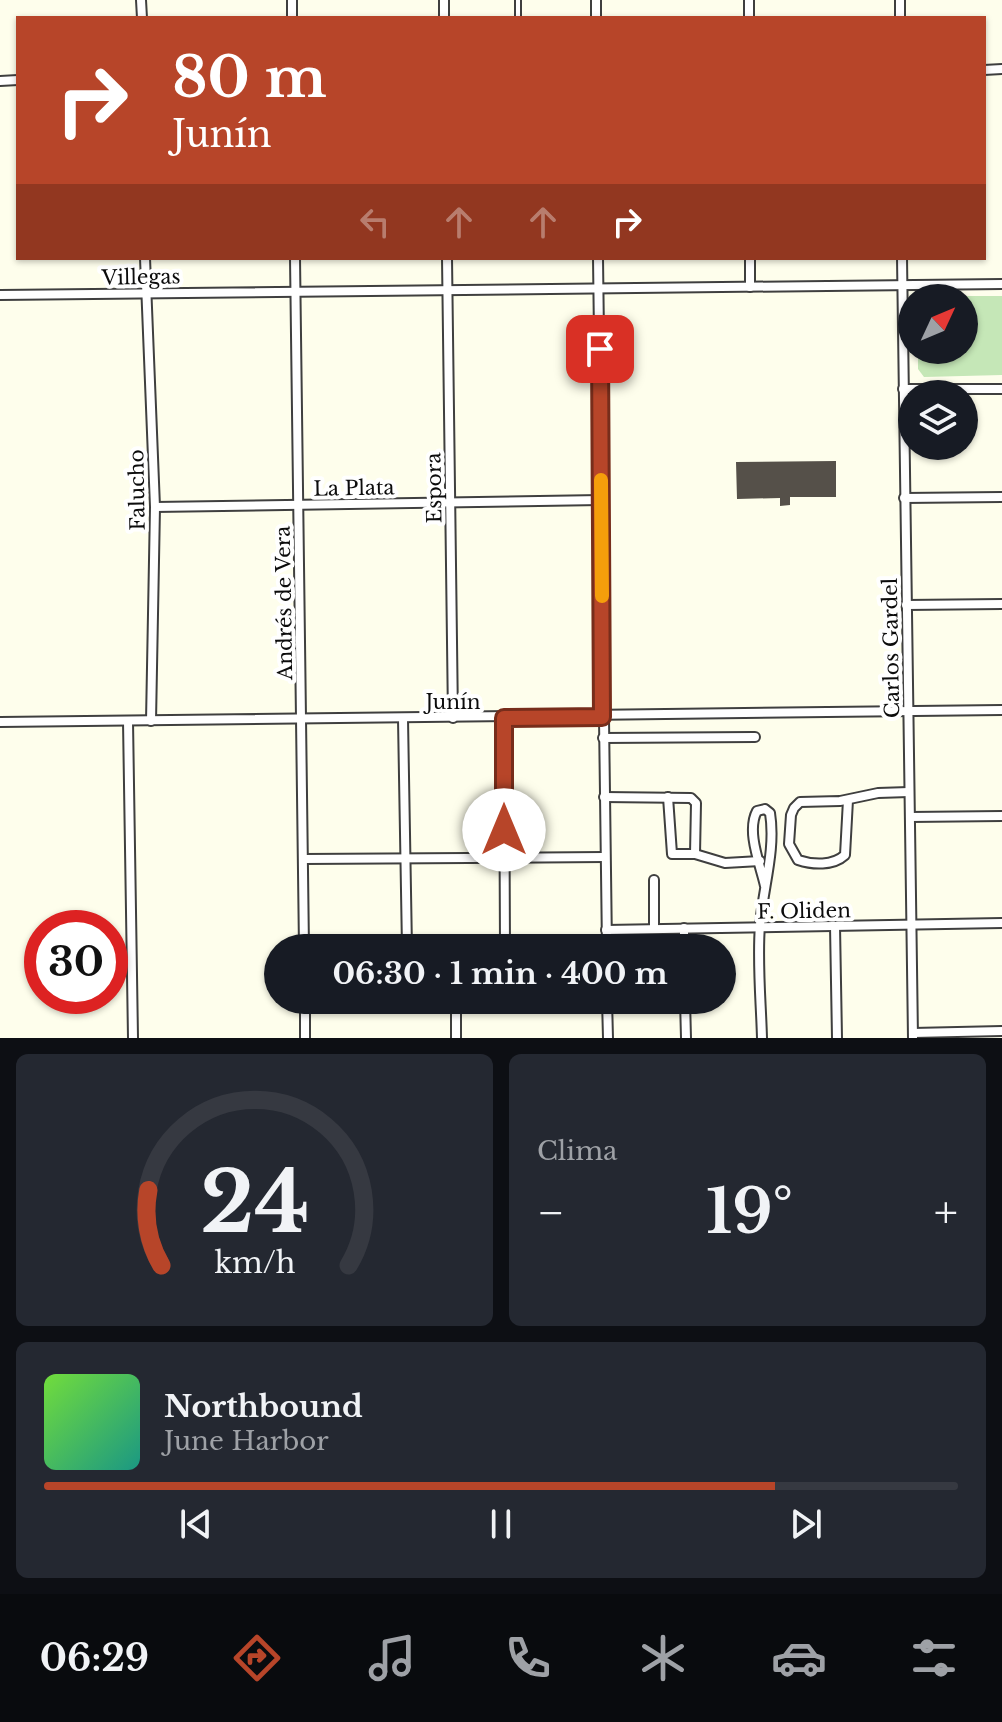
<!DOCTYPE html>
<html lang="es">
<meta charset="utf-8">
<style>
body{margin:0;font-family:"Libre Baskerville",serif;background:#242831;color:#f1f3f6;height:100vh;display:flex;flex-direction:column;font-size:30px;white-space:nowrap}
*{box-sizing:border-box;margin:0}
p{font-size:26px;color:#9ea1a6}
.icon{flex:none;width:44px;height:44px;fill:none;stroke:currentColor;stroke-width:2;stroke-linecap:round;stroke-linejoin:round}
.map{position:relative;height:1038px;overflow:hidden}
.sheet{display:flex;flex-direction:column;gap:16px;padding:16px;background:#0d0f14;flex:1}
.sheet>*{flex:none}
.guide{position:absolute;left:16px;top:16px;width:970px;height:244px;border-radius:0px;box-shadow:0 2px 6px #0004;background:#b74529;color:#fff;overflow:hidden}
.needle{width:52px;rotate:46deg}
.buttons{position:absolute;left:898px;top:284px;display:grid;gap:16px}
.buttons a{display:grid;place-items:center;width:80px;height:80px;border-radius:50%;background:#171b24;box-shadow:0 2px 6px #0004;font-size:40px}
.speed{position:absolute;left:24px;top:910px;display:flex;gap:16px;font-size:40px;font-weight:700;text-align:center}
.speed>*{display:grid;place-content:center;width:104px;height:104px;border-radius:50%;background:#171b24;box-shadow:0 2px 6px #0004;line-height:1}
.speed .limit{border:12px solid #d22;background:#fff;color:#111}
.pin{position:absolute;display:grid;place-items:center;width:68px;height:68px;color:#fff;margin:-34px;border-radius:16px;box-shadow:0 4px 12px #0006}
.me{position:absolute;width:88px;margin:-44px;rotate:0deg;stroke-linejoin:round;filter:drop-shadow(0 0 6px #0008)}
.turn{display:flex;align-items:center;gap:28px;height:168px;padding:0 24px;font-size:36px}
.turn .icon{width:104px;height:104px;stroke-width:2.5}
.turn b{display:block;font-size:56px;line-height:68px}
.lanes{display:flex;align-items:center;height:76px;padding:0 24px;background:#0003;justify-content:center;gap:40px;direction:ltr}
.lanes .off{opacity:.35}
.big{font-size:60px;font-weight:700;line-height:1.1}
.sheet .widget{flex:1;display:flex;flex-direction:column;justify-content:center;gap:12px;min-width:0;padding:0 28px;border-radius:12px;background:#242831}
.sheet .dial{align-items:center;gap:0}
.dial svg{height:208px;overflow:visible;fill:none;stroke:#363941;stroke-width:7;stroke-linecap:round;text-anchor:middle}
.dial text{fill:#f1f3f6;stroke:none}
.song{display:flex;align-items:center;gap:24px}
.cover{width:96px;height:96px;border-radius:12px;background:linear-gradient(135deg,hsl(100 70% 55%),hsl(170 70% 35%))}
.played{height:8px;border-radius:4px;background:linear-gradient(90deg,#b74529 80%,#363941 80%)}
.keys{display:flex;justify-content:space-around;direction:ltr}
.heat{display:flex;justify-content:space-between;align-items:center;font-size:44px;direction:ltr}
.sheet .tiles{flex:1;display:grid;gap:16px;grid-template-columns:1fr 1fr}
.widget:last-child{grid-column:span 2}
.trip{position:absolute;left:264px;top:934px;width:472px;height:80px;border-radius:40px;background:#171b24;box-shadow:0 2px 6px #0004;font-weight:700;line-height:80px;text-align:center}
.dock{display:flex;height:128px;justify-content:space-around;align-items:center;background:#090b0e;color:#9ea1a6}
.dock .icon{width:56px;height:56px}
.dock .active{color:#b74529}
.dock b{font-size:36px;color:#f1f3f6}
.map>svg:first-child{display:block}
</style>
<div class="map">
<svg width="1002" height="1038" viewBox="0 0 1002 1038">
<rect width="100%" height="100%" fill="#fefeec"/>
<path fill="#c5e7b7" d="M923,296H1002V375L924,377L918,369V350H964V298H921Z"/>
<path fill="#555049" d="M836,461V497H790V505L780,506V498L737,499L736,462Z"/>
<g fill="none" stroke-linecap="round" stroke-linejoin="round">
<g stroke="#3f3f3f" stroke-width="8">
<path id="service" d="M518,18V0"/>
</g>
<g stroke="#3f3f3f" stroke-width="12">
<g id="minor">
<path d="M141,0L142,18"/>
<path d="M292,0V18"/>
<path d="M444,0V18"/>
<path d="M596,0V18"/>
<path d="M749,0V18"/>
<path d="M900,0V18"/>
<path d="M984,70L1002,69"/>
<path d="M0,81L18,80"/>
<path d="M145,258L155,507L151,721"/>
<path d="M295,258L304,948"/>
<path d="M447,258L453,718"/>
<path d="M598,258L607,948"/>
<path d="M750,258V287"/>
<path d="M902,258L913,1038"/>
<path d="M0,295L1002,284"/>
<path d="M903,389H1002"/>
<path d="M904,498L1002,497"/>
<path d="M155,507L601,500"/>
<path d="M906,605L1002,604"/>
<path d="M504,718L505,948"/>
<path d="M403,719L407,948"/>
<path d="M128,721L133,1038"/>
<path d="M0,722L1002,710"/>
<path d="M603,738L755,737"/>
<path d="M604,797L691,798L696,803L695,854"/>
<path d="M668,797L672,854H695L725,863L760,861"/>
<path d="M848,800L845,855C833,866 813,865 798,860L789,844L791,815L794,808L800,802L840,801L878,793L909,792"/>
<path d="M910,817L1002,816"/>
<path d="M303,859L605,857"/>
<path d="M654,880V929"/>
<path d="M835,926L837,1038"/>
<path d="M684,928V948"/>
<path d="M606,930L1002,923"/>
<path d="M305,1000V1038"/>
<path d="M456,1000V1038"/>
<path d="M607,1000L608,1038"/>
<path d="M685,1000L686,1038"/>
<path d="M913,1033L1002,1031"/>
<path d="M762,1038C761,1001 757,962 760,925C763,888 776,850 770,813L765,809L757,811C746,831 760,864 765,886"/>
</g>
</g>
<use href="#service" stroke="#fff" stroke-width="4"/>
<use href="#minor" stroke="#fff" stroke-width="8"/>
</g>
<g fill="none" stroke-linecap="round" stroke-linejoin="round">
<g stroke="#772d1b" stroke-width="20">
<path id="route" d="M504,830V718L602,717L600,349"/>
</g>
<use href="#route" stroke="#b74529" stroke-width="14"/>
<path stroke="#f59e0b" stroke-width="14" d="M601,480L602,596"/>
</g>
<g text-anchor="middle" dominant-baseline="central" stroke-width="8" stroke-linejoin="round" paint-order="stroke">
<g font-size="20" fill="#0c0c0c" stroke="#fff">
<text transform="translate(141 277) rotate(-1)">Villegas</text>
<text transform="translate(354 488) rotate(-1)">La Plata</text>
<text transform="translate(434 488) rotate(-91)">Espora</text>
<text transform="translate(137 490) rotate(-91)">Falucho</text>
<text transform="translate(284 603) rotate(-91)">Andrés de Vera</text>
<text transform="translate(891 648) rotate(-91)">Carlos Gardel</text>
<text x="453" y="702">Junín</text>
<text transform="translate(804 911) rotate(-1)">F. Oliden</text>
</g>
</g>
</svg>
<div class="buttons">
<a><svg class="needle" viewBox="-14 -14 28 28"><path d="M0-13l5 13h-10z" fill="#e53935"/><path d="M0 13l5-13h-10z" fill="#9ea1a6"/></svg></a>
<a><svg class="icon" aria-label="layers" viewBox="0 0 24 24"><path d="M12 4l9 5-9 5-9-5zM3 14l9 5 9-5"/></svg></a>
</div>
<div class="speed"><div class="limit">30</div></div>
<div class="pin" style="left:600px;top:349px;background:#d93025"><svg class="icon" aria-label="arrive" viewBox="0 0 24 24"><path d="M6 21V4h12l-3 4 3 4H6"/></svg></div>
<svg class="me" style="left:504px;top:830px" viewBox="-20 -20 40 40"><circle r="19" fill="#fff"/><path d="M0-13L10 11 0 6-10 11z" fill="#b74529"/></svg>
<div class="trip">06:30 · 1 min · 400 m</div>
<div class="guide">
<div class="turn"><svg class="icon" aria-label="right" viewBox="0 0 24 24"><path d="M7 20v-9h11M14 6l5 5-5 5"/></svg><div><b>80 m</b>Junín</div></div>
<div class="lanes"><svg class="icon off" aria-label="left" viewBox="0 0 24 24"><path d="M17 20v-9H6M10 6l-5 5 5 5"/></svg><svg class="icon off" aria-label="ahead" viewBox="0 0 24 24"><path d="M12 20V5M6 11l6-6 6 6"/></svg><svg class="icon off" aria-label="ahead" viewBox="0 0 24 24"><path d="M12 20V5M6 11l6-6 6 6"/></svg><svg class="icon" aria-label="right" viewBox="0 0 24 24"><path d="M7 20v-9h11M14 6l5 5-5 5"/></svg></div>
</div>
</div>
<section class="sheet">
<div class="tiles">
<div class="widget dial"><svg viewBox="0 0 100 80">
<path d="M14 69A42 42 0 1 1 86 69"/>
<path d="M14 69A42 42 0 0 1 9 40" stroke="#b74529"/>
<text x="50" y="56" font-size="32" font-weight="700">24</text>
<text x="50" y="72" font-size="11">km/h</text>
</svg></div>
<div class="widget"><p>Clima</p>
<div class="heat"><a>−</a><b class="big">19°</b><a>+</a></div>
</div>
<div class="widget">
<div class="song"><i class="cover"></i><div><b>Northbound</b><p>June Harbor</p></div></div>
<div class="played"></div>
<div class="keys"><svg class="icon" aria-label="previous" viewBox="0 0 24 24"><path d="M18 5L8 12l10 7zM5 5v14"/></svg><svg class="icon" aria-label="pause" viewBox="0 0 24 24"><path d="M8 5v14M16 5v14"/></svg><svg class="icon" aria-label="next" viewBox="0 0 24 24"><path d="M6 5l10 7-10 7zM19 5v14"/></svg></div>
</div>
</div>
</section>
<nav class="dock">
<b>06:29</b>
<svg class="icon active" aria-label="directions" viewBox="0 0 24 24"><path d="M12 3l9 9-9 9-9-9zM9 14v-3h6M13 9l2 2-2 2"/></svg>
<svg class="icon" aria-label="music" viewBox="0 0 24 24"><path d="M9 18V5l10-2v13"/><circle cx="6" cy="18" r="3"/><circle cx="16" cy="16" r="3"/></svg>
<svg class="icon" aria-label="phone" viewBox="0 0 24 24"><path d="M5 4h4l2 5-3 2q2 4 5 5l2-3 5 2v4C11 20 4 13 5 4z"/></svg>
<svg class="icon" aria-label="climate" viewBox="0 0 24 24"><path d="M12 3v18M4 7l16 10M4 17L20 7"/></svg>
<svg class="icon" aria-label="car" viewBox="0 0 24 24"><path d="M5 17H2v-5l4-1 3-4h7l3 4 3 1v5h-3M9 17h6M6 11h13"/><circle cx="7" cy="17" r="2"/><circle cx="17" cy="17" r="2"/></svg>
<svg class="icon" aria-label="filters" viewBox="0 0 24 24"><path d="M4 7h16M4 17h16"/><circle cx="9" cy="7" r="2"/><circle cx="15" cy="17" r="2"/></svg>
</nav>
